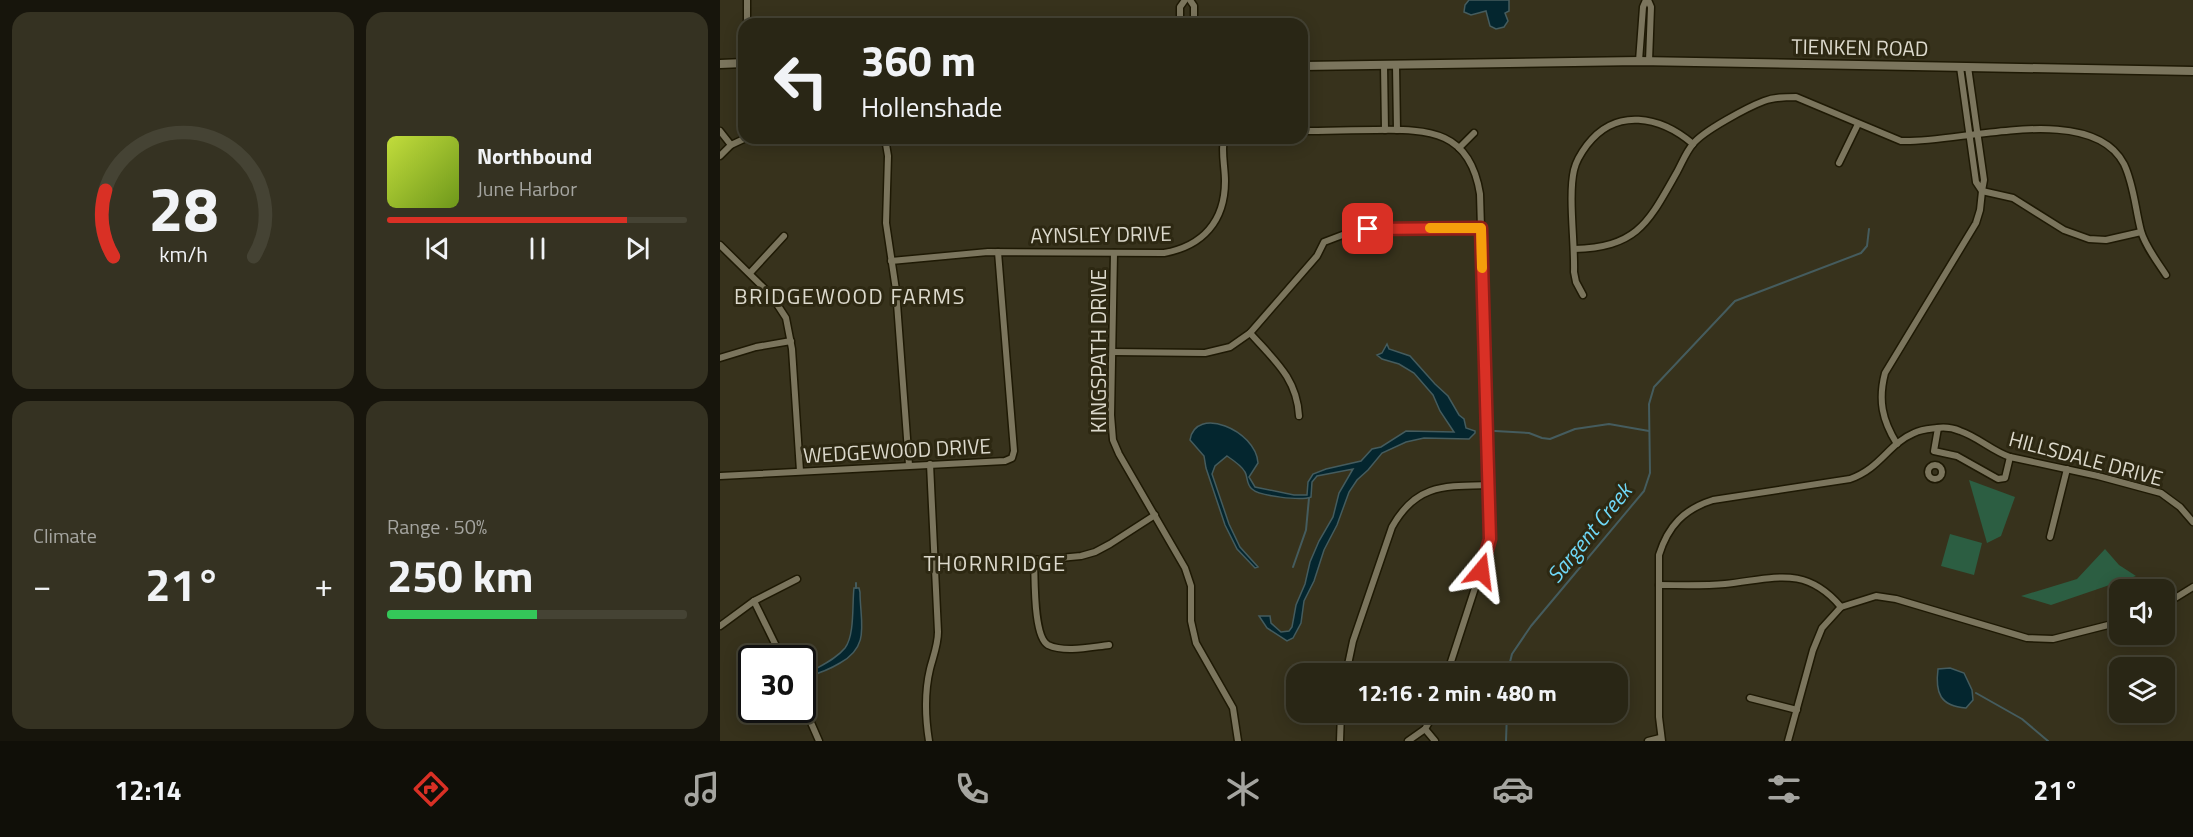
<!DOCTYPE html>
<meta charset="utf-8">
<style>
body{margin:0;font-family:"Titillium Web",sans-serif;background:#353222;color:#f1f3f6;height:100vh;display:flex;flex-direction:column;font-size:22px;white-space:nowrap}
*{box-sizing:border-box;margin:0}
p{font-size:20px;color:#a5a5a0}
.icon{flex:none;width:33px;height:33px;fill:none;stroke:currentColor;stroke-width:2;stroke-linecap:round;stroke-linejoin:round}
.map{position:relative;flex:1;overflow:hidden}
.sheet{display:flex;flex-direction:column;gap:12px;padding:12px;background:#17150c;width:720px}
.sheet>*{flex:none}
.banner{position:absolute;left:18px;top:18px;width:570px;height:126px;border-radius:18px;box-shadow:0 3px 15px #0003,0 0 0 2px #454334;background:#292615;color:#f1f3f6;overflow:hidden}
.controls{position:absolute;left:1389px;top:579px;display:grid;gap:12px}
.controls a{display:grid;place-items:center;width:66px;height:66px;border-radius:12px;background:#292615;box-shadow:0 3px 15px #0003,0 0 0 2px #454334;font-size:30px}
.speed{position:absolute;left:18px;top:645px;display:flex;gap:12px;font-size:30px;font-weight:700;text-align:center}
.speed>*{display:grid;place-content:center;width:78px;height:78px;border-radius:50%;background:#292615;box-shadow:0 3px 15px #0003,0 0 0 2px #454334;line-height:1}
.speed .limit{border:3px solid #111;border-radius:9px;background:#fff;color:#111}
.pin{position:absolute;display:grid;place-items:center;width:51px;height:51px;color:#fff;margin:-26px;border-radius:12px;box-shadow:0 3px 9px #0006}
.me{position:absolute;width:66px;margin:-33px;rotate:16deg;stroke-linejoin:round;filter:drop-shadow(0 0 4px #0008)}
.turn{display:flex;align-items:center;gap:21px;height:126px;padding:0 24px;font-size:27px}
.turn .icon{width:78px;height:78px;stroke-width:2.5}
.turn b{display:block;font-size:42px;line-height:51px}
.big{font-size:45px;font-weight:700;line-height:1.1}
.sheet .widget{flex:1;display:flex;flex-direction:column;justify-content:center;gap:9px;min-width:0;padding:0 21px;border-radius:18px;background:#353222}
.sheet .dial{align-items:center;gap:0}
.dial svg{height:156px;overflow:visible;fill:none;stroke:#454334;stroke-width:7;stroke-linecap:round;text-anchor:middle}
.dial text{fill:#f1f3f6;stroke:none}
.song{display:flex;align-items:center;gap:18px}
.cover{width:72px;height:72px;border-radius:9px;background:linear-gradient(135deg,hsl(70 70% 55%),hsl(80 70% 35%))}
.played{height:6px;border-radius:3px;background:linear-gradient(90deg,#d93025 80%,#454334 80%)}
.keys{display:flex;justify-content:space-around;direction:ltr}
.heat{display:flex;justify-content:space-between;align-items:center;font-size:33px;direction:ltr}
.charge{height:9px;border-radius:4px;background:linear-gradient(90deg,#34c759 50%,#454334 0)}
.sheet .tiles{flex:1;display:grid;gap:12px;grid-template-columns:repeat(2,1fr)}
.trip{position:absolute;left:566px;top:663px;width:342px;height:60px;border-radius:18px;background:#292615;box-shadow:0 3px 15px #0003,0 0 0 2px #454334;font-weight:700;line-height:60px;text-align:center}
.dock{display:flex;height:96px;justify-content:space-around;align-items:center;background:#100f08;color:#a5a5a0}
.dock .icon{width:42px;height:42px}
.dock .on{color:#d93025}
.dock b{font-size:27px;color:#f1f3f6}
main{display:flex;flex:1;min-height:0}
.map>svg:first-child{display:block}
</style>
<main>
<section class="sheet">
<div class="tiles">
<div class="widget dial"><svg viewBox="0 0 100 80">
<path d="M14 69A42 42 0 1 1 86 69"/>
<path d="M14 69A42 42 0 0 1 10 35" stroke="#d93025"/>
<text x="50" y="56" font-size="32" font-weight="700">28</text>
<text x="50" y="72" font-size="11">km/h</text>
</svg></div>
<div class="widget">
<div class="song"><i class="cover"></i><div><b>Northbound</b><p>June Harbor</p></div></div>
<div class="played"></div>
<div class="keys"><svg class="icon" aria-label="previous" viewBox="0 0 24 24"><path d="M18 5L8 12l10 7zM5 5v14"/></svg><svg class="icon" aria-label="pause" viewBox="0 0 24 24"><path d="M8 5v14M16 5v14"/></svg><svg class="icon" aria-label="next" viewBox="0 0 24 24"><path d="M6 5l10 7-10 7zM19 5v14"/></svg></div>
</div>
<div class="widget"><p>Climate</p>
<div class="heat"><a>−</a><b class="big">21°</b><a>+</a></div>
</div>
<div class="widget"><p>Range · 50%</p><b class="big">250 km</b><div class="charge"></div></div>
</div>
</section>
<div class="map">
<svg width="1473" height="741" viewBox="0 0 1473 741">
<rect width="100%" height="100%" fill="#37321c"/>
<g fill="#2c5e42">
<path d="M1249,480L1295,497L1281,536L1267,543Z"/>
<path d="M1230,534L1262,543L1254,575L1221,566Z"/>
<path d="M1385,549L1399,565L1416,576L1331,605L1301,596L1357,579Z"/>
</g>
<g fill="#04262f" stroke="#455c5e" stroke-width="1.5">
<path d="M749,0H789V11L785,13L788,21L784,27L776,29L770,26L766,11L751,15L744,12L745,5Z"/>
<path d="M667,344L669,349L690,356L715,384L728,396L739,415L744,419L746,428L755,431V433L749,439L704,438L686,442L662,453L648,470L637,480L629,492L617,525L604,550L594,581L584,601L581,623L573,638L567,641L547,628L539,616H550L551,623L561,632L569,631L572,627L576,605L585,584L590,562L599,541L613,517L619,493L633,469L597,476L592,482L591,497C581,501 539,496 532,489C526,484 528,477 525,472C522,466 513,460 507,456L495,466L492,474L509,524L520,547L538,567L535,568L517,549L505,525L486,468L484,456L470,440C475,405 536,430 538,463L529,477L535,487L574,495H587L588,482L593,474L606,469L641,461L652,449L661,447L686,431L734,432L720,411L713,395L694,373L679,364L662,359L657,355L662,353Z"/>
<path d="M134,588H139L140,592C140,622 151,646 120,663C110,669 100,673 89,676L90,672C102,665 116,659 125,648C135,635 132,603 134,588Z"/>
<path d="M1230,668L1244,673L1252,690L1253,700L1246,708C1220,706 1215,693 1218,669Z"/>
</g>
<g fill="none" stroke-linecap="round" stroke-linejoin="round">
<g stroke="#455c5e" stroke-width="2">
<path d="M775,431L809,433L822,438L830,439L855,429L889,424L929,431"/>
<path d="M573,567L586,530L589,498"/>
<path d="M136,583V588"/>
<path d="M787,674L792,654L811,626L924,491L930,473L929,404L934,387L1015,301L1141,253L1147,246L1149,229"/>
<path d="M1256,693L1302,719L1328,741"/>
<path d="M786,741L787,712"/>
</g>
<g stroke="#1e1904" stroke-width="9">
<g id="street">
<path d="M470,0L474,6V24"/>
<path d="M928,0L931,7L929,61"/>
<path d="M27,24V0"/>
<path d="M460,24V7L465,0"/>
<path d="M919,61L923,7L926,0"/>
<path d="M664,65L665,130"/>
<path d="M676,65L677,130"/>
<path d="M1240,67L1256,182L1262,191L1264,180L1248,67"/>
<path d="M0,131L11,145"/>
<path d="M582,131C607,131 632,130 656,130C710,129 750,131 760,194L770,539L768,548L727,674"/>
<path d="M159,138L166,144L168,156L166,223L176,290L189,465"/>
<path d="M739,148L754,133"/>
<path d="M0,156L11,145L26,138"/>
<path d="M1119,163L1138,124"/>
<path d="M0,245L51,295L66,318L72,349L80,471"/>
<path d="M854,249C918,247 928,223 957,172C962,163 966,152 973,144C983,131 1028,107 1044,101C1054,97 1065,97 1076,97L1181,141C1237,144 1371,100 1404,164C1414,185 1415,208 1421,231C1425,246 1437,261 1446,275"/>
<path d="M394,253L391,415L393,440L399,454L465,568L471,586V621L476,643L513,708L518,741"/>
<path d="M171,261L268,252L444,253C483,246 505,221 505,181C505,167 501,151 504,138"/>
<path d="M30,273L64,236"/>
<path d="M863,295L856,282L854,272C855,243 848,196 854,170C856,161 861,153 867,145C896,107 940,116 973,144"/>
<path d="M530,333C554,360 577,378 579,416"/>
<path d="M393,352L485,353L510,347L530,333L597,256L604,242L633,231L648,229L761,228"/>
<path d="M0,358L36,347L71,341"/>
<path d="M1218,428L1214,451L1237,456L1278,479L1285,478L1290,457"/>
<path d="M1177,444C1162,420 1158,400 1165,373L1256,223L1260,210L1262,191L1293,198L1344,230L1369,239L1386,240L1421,232"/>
<circle cx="1215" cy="472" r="7"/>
<path d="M0,476L285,461L292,458L294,451L278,252"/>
<path d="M1330,537L1347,469"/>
<path d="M314,560C315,577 313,637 328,645C345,653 371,647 389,645"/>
<path d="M216,565L329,559L361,556L375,552L390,544L435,515"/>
<path d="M939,585C961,585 983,586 1005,584C1053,579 1085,564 1121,607"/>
<path d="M34,601L62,658"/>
<path d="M1444,605L1473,587"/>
<path d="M0,626L34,601L77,579"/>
<path d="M626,674L633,641L672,527C696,484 724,486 769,485"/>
<path d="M1030,698L1077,710"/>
<path d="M82,702L99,741"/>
<path d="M705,729L715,741"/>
<path d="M209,741C205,716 204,694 210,669C213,657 218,645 218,632L210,464"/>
<path d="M620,741L621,712"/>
<path d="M688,741L705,729L715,712"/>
<path d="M928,741L940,738"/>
<path d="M942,741L939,717V555C948,526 964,509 993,500L1130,479C1161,468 1168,444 1194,433C1202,429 1209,429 1217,428C1225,427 1233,428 1240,431C1258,437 1272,451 1290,457L1378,476L1441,493L1460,507L1473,522"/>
<path d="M1068,741L1093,650L1102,628L1121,607L1156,596L1176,599L1307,638L1333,639L1400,622"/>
</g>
</g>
<g stroke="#1e1904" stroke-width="11">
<g id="secondary">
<path d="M0,64L24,63"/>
<path d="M582,66L919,61L1473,71"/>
</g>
</g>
<use href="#street" stroke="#7b755d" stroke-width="6"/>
<use href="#secondary" stroke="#7b755d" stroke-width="8"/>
</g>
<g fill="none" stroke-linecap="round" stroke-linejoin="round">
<g stroke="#8d1f18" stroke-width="15">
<path id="route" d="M648,229L761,228L770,539L761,571"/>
</g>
<use href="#route" stroke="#d93025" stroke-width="10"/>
<path stroke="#f59e0b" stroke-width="10" d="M710,228H761L762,268"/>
</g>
<g text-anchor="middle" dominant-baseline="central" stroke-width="6" stroke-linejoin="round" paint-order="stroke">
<g font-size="21" fill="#dcd9cc" stroke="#2d2812">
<text transform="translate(1140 47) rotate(1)">TIENKEN ROAD</text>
<text transform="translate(381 234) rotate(-1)">AYNSLEY DRIVE</text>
<text transform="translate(378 351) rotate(-90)">KINGSPATH DRIVE</text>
<text transform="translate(177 450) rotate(-3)">WEDGEWOOD DRIVE</text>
<text transform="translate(1366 458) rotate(15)">HILLSDALE DRIVE</text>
</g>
<g font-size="22" letter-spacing="1.5" fill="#dcd9cc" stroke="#2d2812">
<text x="130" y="296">BRIDGEWOOD FARMS</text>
<text x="275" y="563">THORNRIDGE</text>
</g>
<g font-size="22" font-style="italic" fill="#6fd8f7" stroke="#2d2812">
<text transform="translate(869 533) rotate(-51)">Sargent Creek</text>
</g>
</g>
</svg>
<div class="controls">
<a><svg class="icon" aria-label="sound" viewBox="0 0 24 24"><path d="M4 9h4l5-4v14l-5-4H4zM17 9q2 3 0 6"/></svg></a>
<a><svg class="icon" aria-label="layers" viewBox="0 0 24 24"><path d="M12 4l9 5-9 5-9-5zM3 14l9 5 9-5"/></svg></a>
</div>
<div class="speed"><div class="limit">30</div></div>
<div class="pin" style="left:648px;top:229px;background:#d93025"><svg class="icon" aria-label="arrive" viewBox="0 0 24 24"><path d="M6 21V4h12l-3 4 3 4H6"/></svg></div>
<svg class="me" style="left:761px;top:571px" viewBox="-20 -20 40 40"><path d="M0-17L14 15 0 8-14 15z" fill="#d93025" stroke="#fff" stroke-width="4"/></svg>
<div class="trip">12:16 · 2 min · 480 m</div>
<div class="banner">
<div class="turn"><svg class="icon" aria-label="left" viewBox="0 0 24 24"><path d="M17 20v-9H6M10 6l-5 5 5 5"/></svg><div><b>360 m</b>Hollenshade</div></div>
</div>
</div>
</main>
<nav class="dock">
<b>12:14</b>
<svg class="icon on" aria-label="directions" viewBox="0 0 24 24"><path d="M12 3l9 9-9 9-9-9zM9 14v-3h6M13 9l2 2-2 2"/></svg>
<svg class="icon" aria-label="music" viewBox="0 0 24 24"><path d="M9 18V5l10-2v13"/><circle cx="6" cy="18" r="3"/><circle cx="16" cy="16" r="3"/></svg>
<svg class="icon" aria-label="phone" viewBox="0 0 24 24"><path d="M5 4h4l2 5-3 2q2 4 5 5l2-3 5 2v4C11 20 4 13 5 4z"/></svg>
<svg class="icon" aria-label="climate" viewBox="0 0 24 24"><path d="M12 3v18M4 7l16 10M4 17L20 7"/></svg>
<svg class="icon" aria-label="car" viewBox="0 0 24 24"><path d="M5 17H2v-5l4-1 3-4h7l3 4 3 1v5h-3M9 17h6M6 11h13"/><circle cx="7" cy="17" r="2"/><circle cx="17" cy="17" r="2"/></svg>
<svg class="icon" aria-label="filters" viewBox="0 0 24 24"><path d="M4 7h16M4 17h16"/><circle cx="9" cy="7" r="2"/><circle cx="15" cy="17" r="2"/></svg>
<b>21°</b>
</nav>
